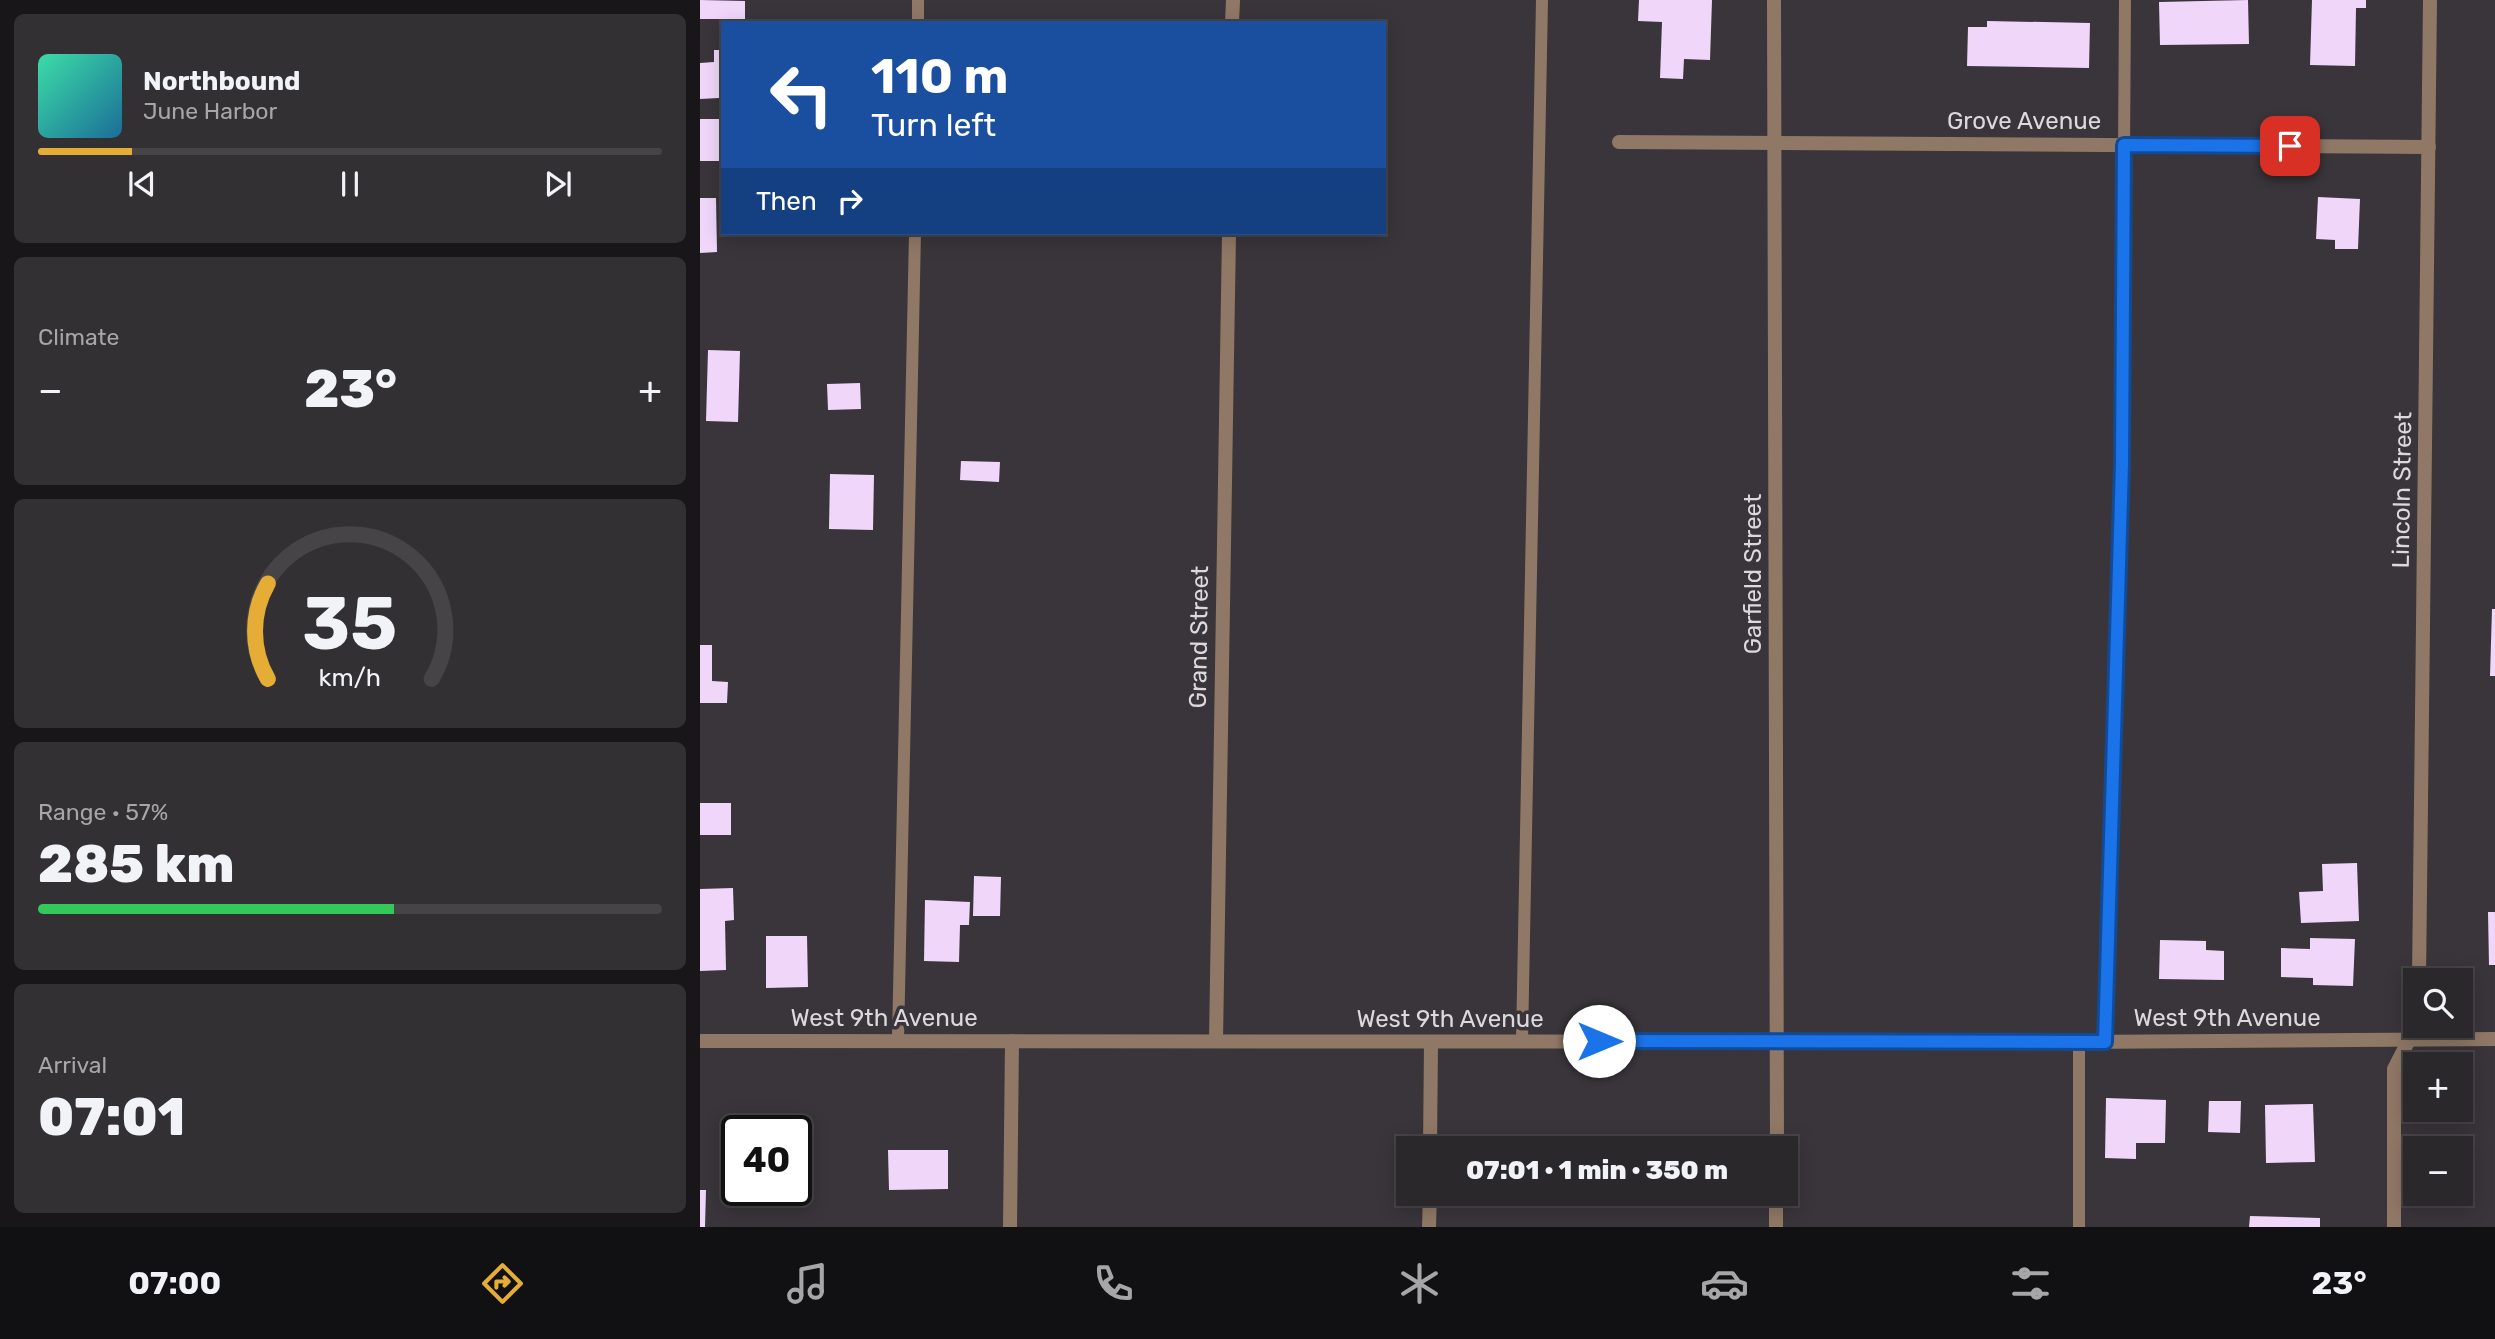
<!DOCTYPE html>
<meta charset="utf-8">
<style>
body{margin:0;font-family:Rubik,sans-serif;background:#333034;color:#f1f3f6;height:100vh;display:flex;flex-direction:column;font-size:26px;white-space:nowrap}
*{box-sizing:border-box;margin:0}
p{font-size:23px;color:#a6a6a9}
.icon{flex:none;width:38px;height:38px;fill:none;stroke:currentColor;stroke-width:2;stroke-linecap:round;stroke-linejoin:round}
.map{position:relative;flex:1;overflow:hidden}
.side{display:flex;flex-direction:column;gap:14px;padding:14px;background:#181618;width:700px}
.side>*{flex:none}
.banner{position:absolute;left:21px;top:21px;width:665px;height:214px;border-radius:0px;box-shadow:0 4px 18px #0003,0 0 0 2px #474448;background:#1a4fa0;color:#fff;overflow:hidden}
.fabs{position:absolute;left:1703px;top:968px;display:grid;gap:14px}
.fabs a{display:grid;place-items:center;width:70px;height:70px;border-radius:0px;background:#2b282c;box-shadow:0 4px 18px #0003,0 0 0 2px #474448;font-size:35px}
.speed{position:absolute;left:21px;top:1115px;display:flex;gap:14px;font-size:35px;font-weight:700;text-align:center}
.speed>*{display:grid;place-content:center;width:91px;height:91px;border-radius:50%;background:#2b282c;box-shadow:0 4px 18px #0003,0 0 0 2px #474448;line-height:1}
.speed .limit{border:4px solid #111;border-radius:10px;background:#fff;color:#111}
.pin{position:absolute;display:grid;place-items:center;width:60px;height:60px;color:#fff;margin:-30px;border-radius:14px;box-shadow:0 4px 10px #0006}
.me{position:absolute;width:77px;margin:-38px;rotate:90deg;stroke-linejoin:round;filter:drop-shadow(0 0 5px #0008)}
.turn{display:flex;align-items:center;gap:24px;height:147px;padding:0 35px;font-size:32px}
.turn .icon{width:91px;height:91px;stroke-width:2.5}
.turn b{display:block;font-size:49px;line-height:60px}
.then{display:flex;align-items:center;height:66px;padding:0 35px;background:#0003;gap:14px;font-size:26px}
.big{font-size:52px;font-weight:800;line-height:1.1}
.side .widget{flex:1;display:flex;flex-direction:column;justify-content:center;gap:10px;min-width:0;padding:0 24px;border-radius:10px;background:#333034}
.side .dial{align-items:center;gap:0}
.dial svg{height:182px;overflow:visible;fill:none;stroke:#474448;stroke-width:7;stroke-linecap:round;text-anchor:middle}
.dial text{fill:#f1f3f6;stroke:none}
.song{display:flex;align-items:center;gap:21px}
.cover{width:84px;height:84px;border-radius:10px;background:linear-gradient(135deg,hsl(160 70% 55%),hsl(200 70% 35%))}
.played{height:7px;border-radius:4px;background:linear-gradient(90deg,#e6ad36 15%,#474448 15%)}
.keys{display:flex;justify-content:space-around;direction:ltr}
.heat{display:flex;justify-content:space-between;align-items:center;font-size:38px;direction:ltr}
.charge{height:10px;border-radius:5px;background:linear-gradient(90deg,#34c759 57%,#474448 0)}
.trip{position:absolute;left:696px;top:1136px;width:402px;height:70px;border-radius:0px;background:#2b282c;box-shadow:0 4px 18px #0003,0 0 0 2px #474448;font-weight:800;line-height:70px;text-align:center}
.menu{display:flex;height:112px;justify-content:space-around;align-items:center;background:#111012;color:#a6a6a9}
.menu .icon{width:49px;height:49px}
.menu .active{color:#e6ad36}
.menu b{font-size:32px;color:#f1f3f6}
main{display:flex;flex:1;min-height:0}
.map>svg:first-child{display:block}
</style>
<main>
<section class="side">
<div class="widget">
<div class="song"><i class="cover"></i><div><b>Northbound</b><p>June Harbor</p></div></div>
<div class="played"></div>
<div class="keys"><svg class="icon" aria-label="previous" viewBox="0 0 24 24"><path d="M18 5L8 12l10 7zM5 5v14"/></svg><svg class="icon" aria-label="pause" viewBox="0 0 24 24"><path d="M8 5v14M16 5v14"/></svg><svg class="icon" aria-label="next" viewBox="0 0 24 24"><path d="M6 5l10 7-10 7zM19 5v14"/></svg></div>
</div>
<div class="widget"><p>Climate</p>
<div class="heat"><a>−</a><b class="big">23°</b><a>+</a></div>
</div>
<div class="widget dial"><svg viewBox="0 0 100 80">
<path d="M14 69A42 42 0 1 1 86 69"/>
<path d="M14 69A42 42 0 0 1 14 27" stroke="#e6ad36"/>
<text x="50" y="56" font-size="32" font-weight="700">35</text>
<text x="50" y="72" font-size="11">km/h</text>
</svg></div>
<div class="widget"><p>Range · 57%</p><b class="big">285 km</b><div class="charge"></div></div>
<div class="widget"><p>Arrival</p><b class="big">07:01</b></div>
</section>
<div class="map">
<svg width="1795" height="1227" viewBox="0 0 1795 1227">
<rect width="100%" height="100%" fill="#39353a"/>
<g fill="#f0d7fa">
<path d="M0,0L45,1V19H0Z"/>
<path d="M939,0H1012L1010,60L984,59L983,79L960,78L962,22L938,21Z"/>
<path d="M1548,0L1549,44L1460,45L1459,2Z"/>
<path d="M1612,0H1666V8H1656L1655,66L1610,65Z"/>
<path d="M1287,21L1390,23L1389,68L1267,66L1268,27H1287Z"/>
<path d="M14,50H23L19,98L0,99V63L14,62Z"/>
<rect x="0" y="119" width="23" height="42"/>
<path d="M1618,197L1660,199L1658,249H1635V240L1616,239Z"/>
<path d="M0,198H16L17,252L0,253Z"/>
<path d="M8,350L40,351L38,422L6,421Z"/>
<path d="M160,383L161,409L128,410L127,384Z"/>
<path d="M261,461L300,462L299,482L260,480Z"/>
<path d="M130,474L174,475L173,530L129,529Z"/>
<path d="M1792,609H1795V676H1790Z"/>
<path d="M0,645H12V681L28,682L27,703H0Z"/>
<rect x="0" y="803" width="31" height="32"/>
<path d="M1657,863L1659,921L1601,923L1599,892L1623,891L1622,864Z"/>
<path d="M274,876L301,877L300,916H273Z"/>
<path d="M33,888L34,920L25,921L26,970L0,971V889Z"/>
<path d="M225,900L270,902L269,925H260L259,962L224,961Z"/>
<path d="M1788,912H1795V965H1789Z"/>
<path d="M66,936H107L108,987L66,988Z"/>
<path d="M1610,938L1655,939L1653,986L1613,985V978L1581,977V948L1610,949Z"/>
<path d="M1460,940L1506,941V950L1524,951V980L1459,979Z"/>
<path d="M1406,1098L1466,1100L1465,1143H1436V1159L1405,1158Z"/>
<path d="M1509,1101H1541L1540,1133L1508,1132Z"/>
<path d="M1613,1104L1615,1162L1566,1163L1565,1105Z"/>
<path d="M188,1150H248V1189L189,1190Z"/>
<path d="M0,1190H6L5,1227H0Z"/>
<path d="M1550,1216L1620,1218V1227H1549Z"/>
</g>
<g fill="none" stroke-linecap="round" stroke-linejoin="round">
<g stroke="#907866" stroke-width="12">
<path d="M218,23V0"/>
<path d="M198,1040L215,233"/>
<path d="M822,1041L842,0"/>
<path d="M1405,1042L1422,464L1425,0"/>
<path d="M1379,1227V1042"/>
</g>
<g stroke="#907866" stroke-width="14">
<path d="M1074,0L1077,1148"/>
<path d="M532,23L533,0"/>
<path d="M919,142L1729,147"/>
<path d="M1719,980L1730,0"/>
<path d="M516,1041L529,233"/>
<path d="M730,1148L731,1042"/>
<path d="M310,1227L312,1041"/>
<path d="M729,1227L730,1194"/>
<path d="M1076,1227V1194"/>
<path d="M1694,1227V1069L1709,1040L1715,1017"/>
</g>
<path stroke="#907866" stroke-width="14" d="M0,1041L1379,1042L1795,1039"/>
</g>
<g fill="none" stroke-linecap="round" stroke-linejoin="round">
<g stroke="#114b97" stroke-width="18">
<path id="route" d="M899,1041L1405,1042L1422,464L1424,145L1590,146"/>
</g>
<use href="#route" stroke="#1a73e8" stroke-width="12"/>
</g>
<g text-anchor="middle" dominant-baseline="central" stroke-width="7" stroke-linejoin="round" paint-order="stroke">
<g font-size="24" fill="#dbd9dc" stroke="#39353a">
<text x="1324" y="121">Grove Avenue</text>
<text transform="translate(1702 490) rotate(-89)">Lincoln Street</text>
<text transform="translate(1053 574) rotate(-90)">Garfield Street</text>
<text transform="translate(499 637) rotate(-89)">Grand Street</text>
<text x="184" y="1018">West 9th Avenue</text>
<text x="1527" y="1018">West 9th Avenue</text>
<text x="750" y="1019">West 9th Avenue</text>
</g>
</g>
</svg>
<div class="fabs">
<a><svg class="icon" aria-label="search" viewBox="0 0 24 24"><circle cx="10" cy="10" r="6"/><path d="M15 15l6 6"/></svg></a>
<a>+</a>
<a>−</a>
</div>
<div class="speed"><div class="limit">40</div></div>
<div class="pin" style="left:1590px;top:146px;background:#d93025"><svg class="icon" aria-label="arrive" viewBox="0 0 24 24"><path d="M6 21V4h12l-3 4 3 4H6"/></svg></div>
<svg class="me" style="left:899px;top:1041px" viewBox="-20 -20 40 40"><circle r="19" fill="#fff"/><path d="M0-13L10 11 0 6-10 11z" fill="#1a73e8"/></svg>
<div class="trip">07:01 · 1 min · 350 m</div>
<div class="banner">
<div class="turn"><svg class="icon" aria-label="left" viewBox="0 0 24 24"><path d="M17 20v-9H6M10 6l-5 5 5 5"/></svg><div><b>110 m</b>Turn left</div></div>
<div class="then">Then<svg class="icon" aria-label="right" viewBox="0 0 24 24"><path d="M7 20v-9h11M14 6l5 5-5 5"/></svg></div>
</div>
</div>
</main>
<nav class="menu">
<b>07:00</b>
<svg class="icon active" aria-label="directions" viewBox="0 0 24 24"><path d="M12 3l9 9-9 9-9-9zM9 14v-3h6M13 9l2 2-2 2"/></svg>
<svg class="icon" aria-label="music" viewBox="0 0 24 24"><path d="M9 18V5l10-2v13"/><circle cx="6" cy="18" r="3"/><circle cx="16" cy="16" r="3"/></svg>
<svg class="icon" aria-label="phone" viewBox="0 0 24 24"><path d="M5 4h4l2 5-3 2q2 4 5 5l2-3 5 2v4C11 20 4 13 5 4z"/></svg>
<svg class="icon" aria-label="climate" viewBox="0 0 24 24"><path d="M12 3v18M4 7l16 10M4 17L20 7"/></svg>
<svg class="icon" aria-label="car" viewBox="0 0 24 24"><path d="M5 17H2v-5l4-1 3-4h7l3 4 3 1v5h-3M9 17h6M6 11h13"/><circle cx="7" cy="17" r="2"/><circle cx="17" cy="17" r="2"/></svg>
<svg class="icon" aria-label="filters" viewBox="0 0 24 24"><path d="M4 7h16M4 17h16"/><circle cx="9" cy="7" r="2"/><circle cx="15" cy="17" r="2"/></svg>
<b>23°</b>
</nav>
